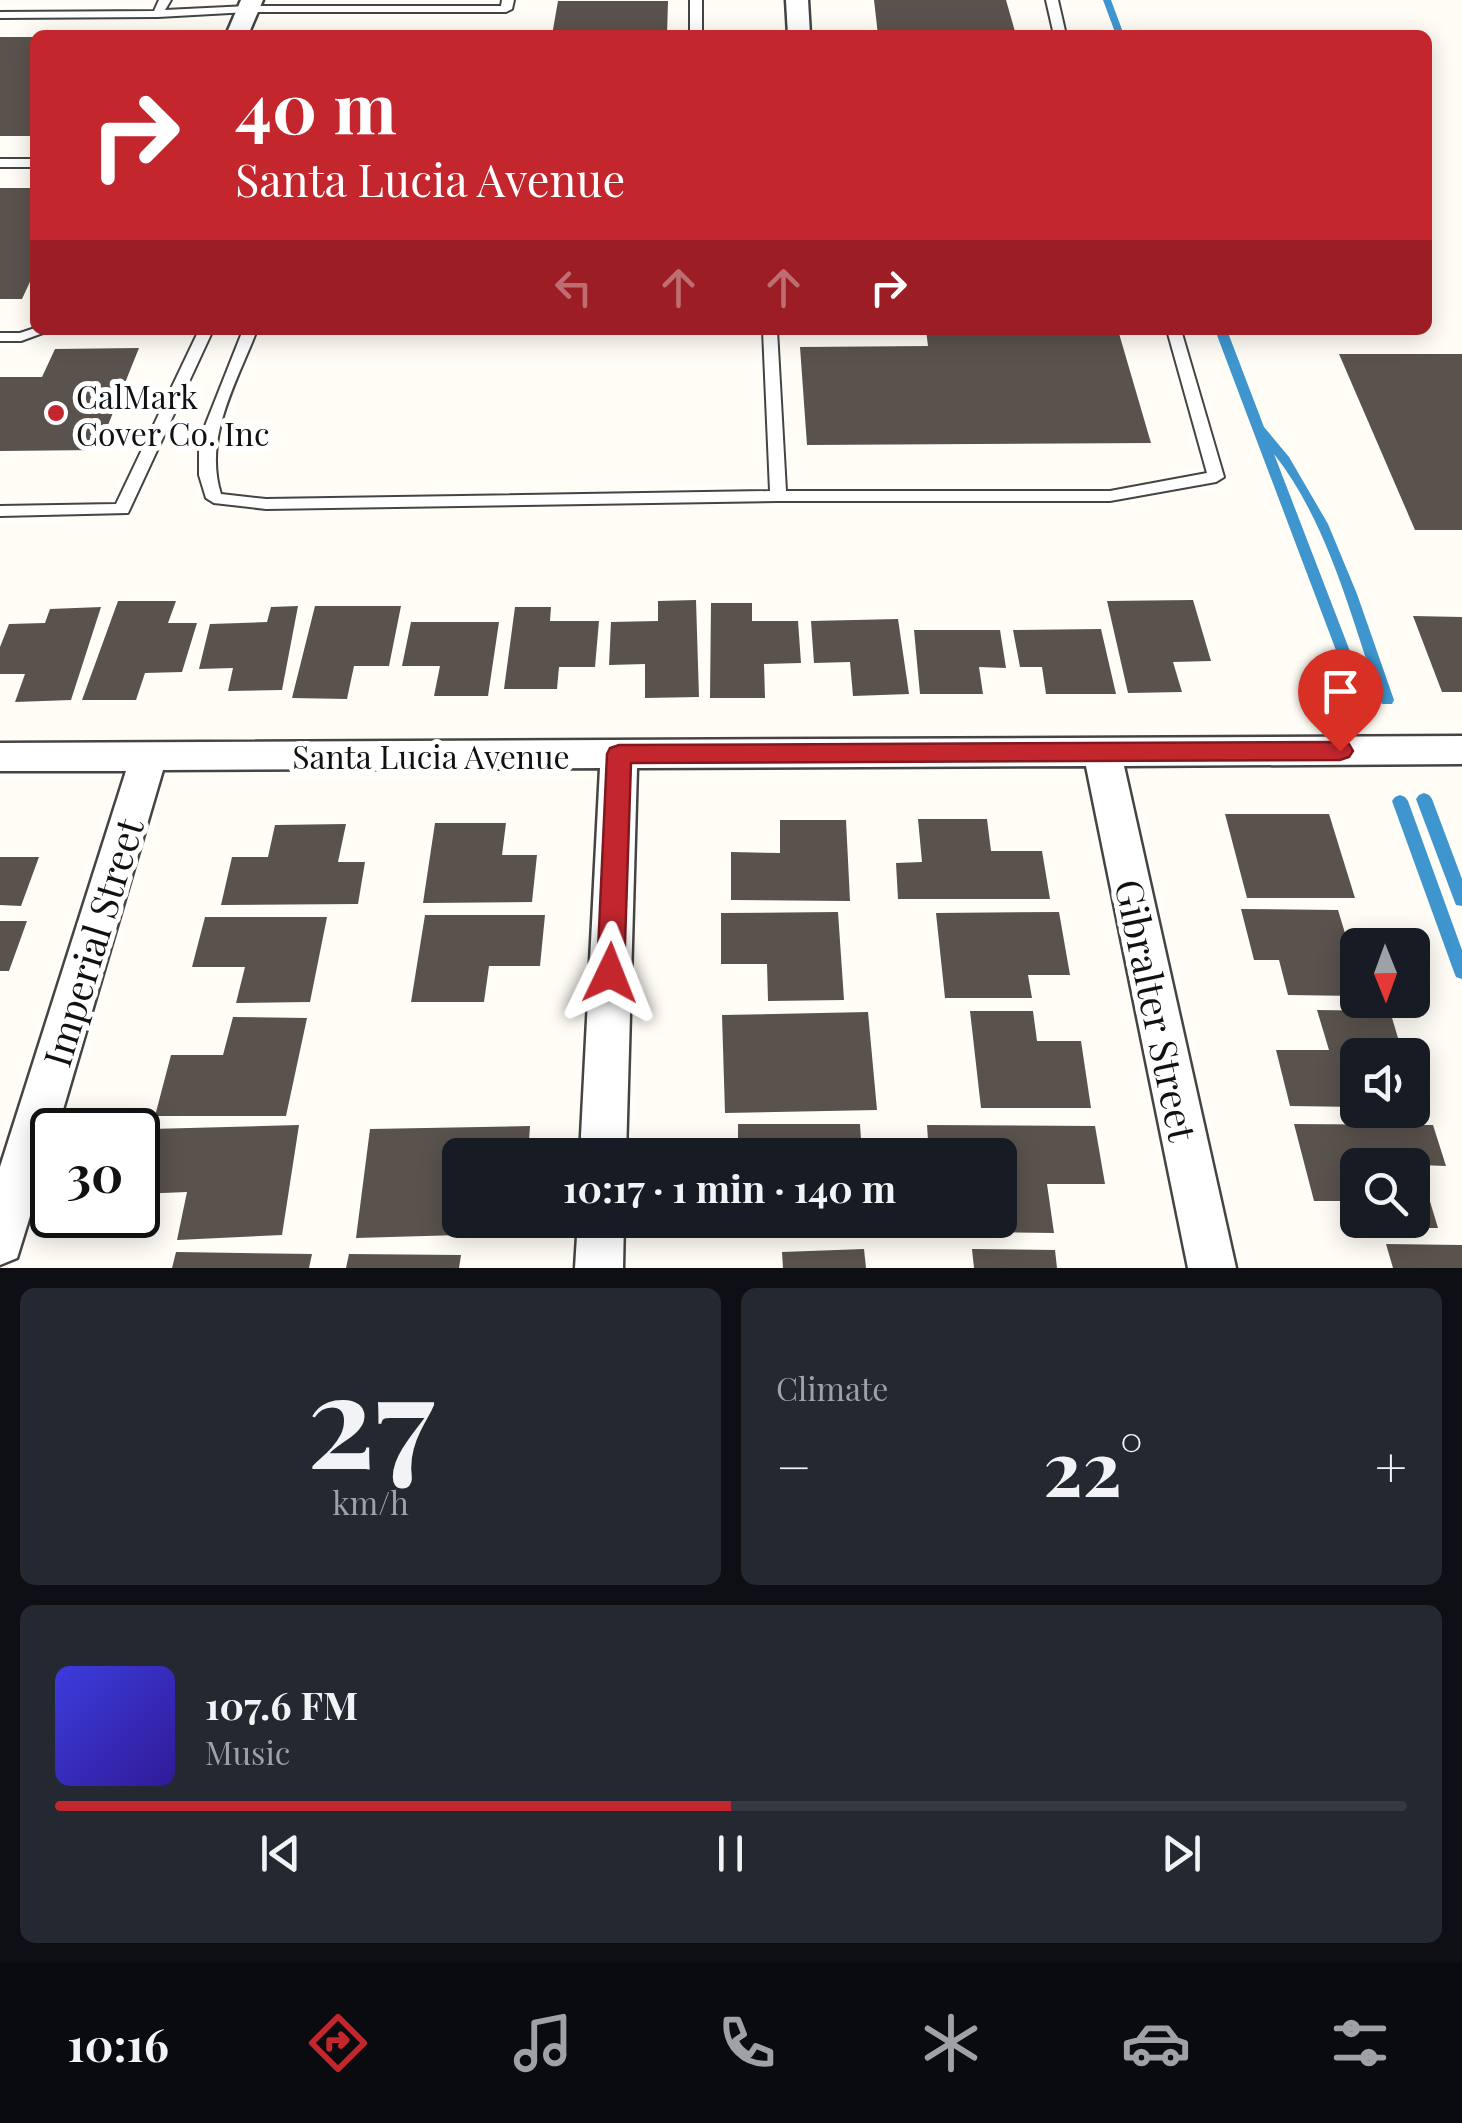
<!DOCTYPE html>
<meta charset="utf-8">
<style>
body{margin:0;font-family:"Playfair Display",serif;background:#242831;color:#f1f3f6;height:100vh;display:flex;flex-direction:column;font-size:38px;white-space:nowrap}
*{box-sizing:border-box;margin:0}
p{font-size:32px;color:#9ea1a6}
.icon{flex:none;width:55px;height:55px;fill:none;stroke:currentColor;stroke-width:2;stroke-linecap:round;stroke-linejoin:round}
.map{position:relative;height:1268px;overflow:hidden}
.details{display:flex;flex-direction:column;gap:20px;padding:20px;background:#0d0f14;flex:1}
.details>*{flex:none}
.guide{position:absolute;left:30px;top:30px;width:1402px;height:305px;border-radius:15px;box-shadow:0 5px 25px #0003;background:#c4262e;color:#fff;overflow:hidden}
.needle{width:65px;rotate:179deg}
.controls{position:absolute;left:1340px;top:928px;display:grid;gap:20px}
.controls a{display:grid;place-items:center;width:90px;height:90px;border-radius:15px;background:#171b24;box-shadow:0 5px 25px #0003;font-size:50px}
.speed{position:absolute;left:30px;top:1108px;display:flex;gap:20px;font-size:50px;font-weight:700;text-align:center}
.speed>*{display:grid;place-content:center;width:130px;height:130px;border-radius:50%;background:#171b24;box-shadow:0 5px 25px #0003;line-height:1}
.speed .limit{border:5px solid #111;border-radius:15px;background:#fff;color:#111}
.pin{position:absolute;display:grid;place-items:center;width:85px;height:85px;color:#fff;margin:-102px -42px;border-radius:50% 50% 50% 0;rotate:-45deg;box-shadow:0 0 10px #0007}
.pin .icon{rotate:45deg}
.me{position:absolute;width:110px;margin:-55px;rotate:2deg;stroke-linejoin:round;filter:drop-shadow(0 0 8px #0008)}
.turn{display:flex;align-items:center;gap:35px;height:210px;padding:0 40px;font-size:45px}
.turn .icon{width:130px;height:130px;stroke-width:2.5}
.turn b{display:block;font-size:70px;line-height:85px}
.lanes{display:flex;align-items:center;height:95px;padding:0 40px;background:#0003;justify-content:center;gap:50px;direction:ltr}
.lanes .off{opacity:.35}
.big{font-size:75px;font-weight:700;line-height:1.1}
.details .tile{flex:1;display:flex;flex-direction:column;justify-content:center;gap:15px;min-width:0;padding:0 35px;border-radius:15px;background:#242831}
.details .dial{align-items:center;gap:0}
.dial b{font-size:130px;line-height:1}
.song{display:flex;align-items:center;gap:30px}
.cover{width:120px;height:120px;border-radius:15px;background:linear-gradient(135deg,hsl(240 70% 55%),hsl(250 70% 35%))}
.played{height:10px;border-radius:5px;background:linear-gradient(90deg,#c4262e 50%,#363941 50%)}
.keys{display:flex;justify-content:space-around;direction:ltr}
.heat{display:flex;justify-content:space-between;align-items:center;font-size:55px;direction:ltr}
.details .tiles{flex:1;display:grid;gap:20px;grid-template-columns:1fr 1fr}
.tile:last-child{grid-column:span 2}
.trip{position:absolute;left:442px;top:1138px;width:575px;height:100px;border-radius:15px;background:#171b24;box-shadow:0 5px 25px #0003;font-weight:700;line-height:100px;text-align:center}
.tabs{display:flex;height:160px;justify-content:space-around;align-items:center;background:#090b0e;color:#9ea1a6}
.tabs .icon{width:70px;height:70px}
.tabs .active{color:#c4262e}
.tabs b{font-size:45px;color:#f1f3f6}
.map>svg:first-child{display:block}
</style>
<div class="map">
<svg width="1462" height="1268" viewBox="0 0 1462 1268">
<rect width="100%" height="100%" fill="#fffdf5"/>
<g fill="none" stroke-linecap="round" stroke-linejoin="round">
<g fill="#3f96cf" fill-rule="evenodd">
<path d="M1103,0H1111L1124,35H1116Z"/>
<path d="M1215,330H1227L1264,427L1289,457L1328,524L1357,594L1394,700L1392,704H1382L1380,700C1351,618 1329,524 1274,454L1368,698L1366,702H1356L1354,698Z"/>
<path d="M1424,793L1429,795L1432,799L1462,879V906L1456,905L1454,900L1416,799L1419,795Z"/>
<path d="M1400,795L1405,797L1408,801L1462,950V979L1456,977L1454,972L1392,801L1395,797Z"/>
</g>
</g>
<g fill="#5a524d">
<path d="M874,0H1006L1016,35H878Z"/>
<path d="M558,1H668L667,35H552Z"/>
<rect x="0" y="37" width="35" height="99"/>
<path d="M0,188H35V271L22,299H0Z"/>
<path d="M926,330H1118L1151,443L807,445L800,347L928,346Z"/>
<path d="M139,348L98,450L0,451V377H42L55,349Z"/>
<path d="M1339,354H1462V530H1415Z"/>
<path d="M696,600L699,697L645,698V664L609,665L611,622L658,621V601Z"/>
<path d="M1193,600L1211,661L1173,662L1182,692L1128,693L1107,601Z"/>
<path d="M118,601H176L168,623H197L182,672L145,673L136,700H82Z"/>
<path d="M711,603H752V621H798L801,663L764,664L765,698H710Z"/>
<path d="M298,606L282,690L228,691L233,668L199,669L210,624L267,622L271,607Z"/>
<path d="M315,606H401L389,666H354L347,699L292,698Z"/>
<path d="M101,607L71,700L15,702L25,674H0V647L9,624L45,623L50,609Z"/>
<path d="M515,607H551L550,621H599L595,667H559L557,689H504Z"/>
<path d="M1413,616L1462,617V692H1442Z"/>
<path d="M898,619L909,694L853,696L850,662L814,663L811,621Z"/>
<path d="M411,622H499L488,696H434L440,666H402Z"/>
<path d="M1101,629L1116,694H1046L1042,667H1020L1013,630Z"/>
<path d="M914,630H1000L1006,668L979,667L983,694H920Z"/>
<path d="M1225,814H1329L1355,898H1247Z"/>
<path d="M918,819H987L991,851H1042L1050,899H898L896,863L922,862Z"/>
<path d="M780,820H846L850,901L731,900V852L780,853Z"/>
<path d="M435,823H506L502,855H537L532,902L423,903Z"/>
<path d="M346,824L338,862H365L358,904L221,905L232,857H268L275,825Z"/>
<path d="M0,857H39L21,906L0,905Z"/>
<path d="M1241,909L1338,910L1358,976V996L1288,995L1279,960H1254Z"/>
<path d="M838,912L844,1000L768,1001L767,964H721V913Z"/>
<path d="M1059,912L1070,975H1028L1032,998H945L936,913Z"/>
<path d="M425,915H545L540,966H489L484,1002H411Z"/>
<path d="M205,917H327L310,1002L236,1003L245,967H192Z"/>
<path d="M0,921H27L9,971H0Z"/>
<path d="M1317,1010L1390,1011L1403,1055H1358V1107L1290,1106L1276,1050H1329Z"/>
<path d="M970,1011H1033L1037,1041H1081L1091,1108H981Z"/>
<path d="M868,1012L877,1110L725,1113L722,1015Z"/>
<path d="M233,1017L307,1018L286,1116H155L171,1055H223Z"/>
<path d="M738,1124H860L862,1155H738Z"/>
<path d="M1294,1124L1433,1125L1446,1166L1419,1165L1438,1228H1369L1367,1220H1412V1165H1358V1201H1314Z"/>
<path d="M299,1125L282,1235L177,1240L187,1192L138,1194L151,1129Z"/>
<path d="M927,1125L1095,1126L1105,1184H1047L1054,1233L975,1232L974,1220H1000V1155H929Z"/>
<path d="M530,1126L528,1155H460V1235L356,1238L370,1129Z"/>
<path d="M780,1220H865L866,1232L780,1233Z"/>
<path d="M1386,1244L1462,1245V1268H1393Z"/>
<path d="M864,1249L866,1268H783L782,1252Z"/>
<path d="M972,1249L1055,1250L1057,1268H974Z"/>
<path d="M176,1252L312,1254L309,1268H172Z"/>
<path d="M349,1254L461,1255L459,1268H346Z"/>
</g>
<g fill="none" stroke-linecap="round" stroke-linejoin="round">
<g stroke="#444" stroke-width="4">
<g id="service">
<path d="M159,0H171L165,10L248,6H501L502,0H514L512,9L506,12H248L158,17L0,18V12L154,11Z"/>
<rect x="690" y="0" width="12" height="35"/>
<path d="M1046,0H1058L1066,35H1054Z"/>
<rect x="0" y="159" width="35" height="8"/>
<path d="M35,328L51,330L21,341H0V333H20Z"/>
<path d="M199,330H213L128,513L0,516V506L116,504Z"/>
<path d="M243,330H257C237,382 203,438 221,494L266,499L770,491L763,330H777L786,491H1110L1207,473L1167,330H1181L1224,477L1216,482L1110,501H778L266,509L214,503L206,498L199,475V441Z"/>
</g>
</g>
<g stroke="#444" stroke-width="5">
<g id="minor">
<path d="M241,0H263L248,35H226Z"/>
<path d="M786,0H808L810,35H788Z"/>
<path d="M1462,736V764L1124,766L1236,1268H1188L1086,766L637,768L626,1155H580L600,768L163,770L57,1130H52V1145L17,1258L0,1265V1167L126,771H0V743Z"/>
<path d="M578,1220H624L623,1268H575Z"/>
</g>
</g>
<use href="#service" fill="#fff" fill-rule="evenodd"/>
<use href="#minor" fill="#fff" fill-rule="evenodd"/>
</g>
<path fill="#c4262e" stroke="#7f191e" stroke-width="2.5" d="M1340,742L1349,744L1353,751L1349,757L1340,760L631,763L624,973L620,981L610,984L601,981L597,973L607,754L610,748L619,745Z"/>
<circle fill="#c4262e" stroke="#fff" stroke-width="4" cx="56" cy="413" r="10"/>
<g text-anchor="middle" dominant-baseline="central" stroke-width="10" stroke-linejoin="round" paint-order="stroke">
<g font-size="32" fill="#111" stroke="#fff" text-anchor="start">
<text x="76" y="395">CalMark<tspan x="76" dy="37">Cover Co. Inc</tspan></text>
</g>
<g font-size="32" fill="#111" stroke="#fff">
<text x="431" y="755">Santa Lucia Avenue</text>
</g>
<g font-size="38" fill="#111" stroke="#fff">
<text transform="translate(92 942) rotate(-73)">Imperial Street</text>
<text transform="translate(1157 1010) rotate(78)">Gibralter Street</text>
</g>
</g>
</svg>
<div class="controls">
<a><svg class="needle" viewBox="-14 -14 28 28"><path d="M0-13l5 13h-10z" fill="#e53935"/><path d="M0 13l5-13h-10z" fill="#9ea1a6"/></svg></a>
<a><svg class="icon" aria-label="sound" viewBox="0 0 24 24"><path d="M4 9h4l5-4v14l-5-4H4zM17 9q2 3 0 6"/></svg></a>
<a><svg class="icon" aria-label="search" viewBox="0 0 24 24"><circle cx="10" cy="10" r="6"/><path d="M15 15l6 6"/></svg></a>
</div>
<div class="speed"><div class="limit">30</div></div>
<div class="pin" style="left:1340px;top:751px;background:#d93025"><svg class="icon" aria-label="arrive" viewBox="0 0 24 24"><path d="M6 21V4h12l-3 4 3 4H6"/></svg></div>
<svg class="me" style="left:610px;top:973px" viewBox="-20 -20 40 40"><path d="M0-17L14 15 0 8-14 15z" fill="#c4262e" stroke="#fff" stroke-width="4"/></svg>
<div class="trip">10:17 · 1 min · 140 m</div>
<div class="guide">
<div class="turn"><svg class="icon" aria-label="right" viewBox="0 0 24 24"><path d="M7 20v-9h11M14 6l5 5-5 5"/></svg><div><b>40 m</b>Santa Lucia Avenue</div></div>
<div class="lanes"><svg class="icon off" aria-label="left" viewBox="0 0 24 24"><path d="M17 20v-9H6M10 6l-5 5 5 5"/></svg><svg class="icon off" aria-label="ahead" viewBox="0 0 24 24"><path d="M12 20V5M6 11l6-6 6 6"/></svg><svg class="icon off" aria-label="ahead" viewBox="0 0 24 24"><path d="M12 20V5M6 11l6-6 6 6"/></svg><svg class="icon" aria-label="right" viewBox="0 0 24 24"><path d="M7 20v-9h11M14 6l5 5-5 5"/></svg></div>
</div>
</div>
<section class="details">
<div class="tiles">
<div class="tile dial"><b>27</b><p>km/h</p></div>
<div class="tile"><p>Climate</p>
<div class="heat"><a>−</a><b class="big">22°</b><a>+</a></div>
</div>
<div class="tile">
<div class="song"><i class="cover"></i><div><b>107.6 FM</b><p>Music</p></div></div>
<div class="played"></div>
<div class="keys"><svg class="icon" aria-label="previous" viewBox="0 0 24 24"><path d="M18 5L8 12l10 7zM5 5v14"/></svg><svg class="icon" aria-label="pause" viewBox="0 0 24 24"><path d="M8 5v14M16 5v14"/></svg><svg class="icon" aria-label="next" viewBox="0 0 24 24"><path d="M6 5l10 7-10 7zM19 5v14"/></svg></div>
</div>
</div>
</section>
<nav class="tabs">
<b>10:16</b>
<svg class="icon active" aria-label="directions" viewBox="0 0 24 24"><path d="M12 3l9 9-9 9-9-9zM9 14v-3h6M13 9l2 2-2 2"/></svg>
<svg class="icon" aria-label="music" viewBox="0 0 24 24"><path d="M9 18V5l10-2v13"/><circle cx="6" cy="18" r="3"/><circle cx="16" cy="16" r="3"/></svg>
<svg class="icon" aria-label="phone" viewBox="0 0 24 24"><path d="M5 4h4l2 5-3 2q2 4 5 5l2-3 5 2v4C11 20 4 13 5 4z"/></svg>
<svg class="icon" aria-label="climate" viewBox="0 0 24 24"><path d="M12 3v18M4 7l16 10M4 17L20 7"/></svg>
<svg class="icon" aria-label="car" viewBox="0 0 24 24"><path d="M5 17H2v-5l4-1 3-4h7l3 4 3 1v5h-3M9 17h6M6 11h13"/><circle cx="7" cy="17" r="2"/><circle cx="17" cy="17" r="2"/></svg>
<svg class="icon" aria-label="filters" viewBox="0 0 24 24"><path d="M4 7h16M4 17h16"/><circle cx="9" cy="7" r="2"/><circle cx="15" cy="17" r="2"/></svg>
</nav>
